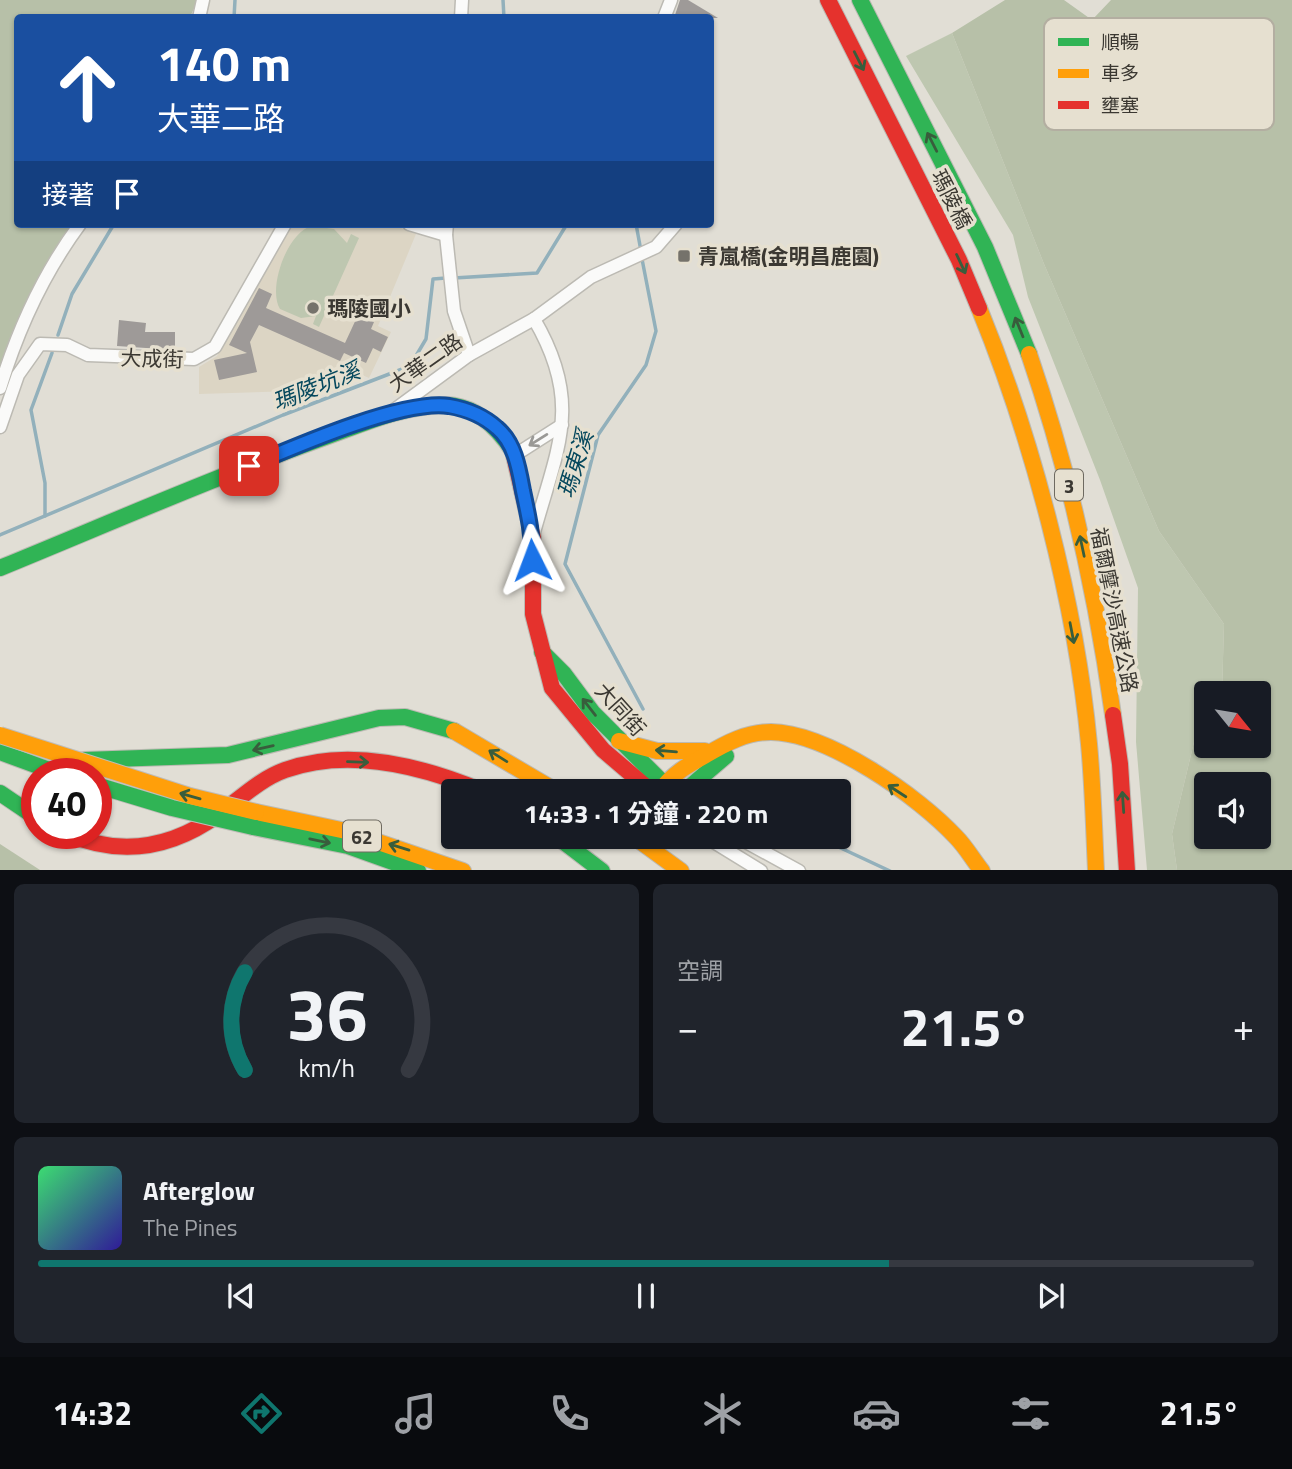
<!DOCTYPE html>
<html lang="zh-TW">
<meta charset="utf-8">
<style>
body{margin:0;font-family:"Titillium Web","Noto Sans TC",sans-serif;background:#20242c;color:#f1f3f6;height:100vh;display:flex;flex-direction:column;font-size:26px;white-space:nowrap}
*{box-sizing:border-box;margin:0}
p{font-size:23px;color:#9ea1a6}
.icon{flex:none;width:38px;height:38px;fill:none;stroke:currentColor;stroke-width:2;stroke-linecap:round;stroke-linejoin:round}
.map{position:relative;height:870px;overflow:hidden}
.drawer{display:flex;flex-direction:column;gap:14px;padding:14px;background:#0d0f14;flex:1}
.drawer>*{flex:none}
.banner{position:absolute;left:14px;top:14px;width:700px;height:214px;border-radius:7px;box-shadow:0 2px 5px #0004;background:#1a4fa0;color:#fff;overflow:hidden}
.needle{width:46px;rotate:120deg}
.controls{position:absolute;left:1194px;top:681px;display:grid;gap:14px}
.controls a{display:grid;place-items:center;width:77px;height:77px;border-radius:7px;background:#171b24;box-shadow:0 2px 5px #0004;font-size:35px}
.speed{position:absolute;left:21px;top:758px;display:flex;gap:14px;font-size:35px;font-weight:700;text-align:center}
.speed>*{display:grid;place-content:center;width:91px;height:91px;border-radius:50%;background:#171b24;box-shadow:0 2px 5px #0004;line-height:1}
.speed .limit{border:10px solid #d22;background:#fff;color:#111}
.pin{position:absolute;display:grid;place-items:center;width:60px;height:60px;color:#fff;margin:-30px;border-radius:14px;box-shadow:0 4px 10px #0006}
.me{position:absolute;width:77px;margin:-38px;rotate:357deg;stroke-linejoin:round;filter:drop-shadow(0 0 5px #0008)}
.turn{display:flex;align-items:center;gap:24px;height:147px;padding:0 28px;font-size:32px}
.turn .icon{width:91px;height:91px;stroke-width:2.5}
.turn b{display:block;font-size:49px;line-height:60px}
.then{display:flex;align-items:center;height:66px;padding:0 28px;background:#0003;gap:14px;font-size:26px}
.big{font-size:52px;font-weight:700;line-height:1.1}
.drawer .card{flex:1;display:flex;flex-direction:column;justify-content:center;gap:10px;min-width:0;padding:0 24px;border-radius:10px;background:#20242c}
.drawer .dial{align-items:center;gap:0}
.dial svg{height:182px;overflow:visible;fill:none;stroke:#363941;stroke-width:7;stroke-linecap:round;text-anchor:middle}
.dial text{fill:#f1f3f6;stroke:none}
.song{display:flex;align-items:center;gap:21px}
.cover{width:84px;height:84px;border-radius:10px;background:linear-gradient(135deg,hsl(140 70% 55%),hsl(250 70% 35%))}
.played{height:7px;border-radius:4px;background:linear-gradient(90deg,#0f766e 70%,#363941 70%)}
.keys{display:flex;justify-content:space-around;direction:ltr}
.heat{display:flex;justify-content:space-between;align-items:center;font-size:38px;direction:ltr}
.drawer .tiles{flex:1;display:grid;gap:14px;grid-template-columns:1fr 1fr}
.card:last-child{grid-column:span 2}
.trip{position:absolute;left:441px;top:779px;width:410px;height:70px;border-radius:7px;background:#171b24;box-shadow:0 2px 5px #0004;font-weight:700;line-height:70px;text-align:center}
.tab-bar{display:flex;height:112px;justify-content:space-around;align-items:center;background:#090b0e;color:#9ea1a6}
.tab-bar .icon{width:49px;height:49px}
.tab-bar .selected{color:#0f766e}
.tab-bar b{font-size:32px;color:#f1f3f6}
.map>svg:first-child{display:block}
</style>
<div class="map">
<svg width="1292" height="871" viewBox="0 0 1292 871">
<rect width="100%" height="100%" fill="#e1ded5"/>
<path fill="#dcd5c4" d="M290,224H391L416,234L378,326L391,332L369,378L340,365L294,391L199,394V367L217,356L250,288L255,289Z"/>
<g fill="#bec7b0">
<path d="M952,33L1044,264L1159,531L1224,624L1222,693H1206V722L1194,742L1172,834L1177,870H1147L1136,742L1138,588L1100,480L1028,297L1013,235L906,56Z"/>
<path d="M312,226L334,229L347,243L351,234L359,238L319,327L313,324L316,316L301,318L280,309C267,288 288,231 312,226Z"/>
</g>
<g fill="#b7c0a8" fill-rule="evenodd">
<path d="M0,0H198L190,17L18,18V224H72L30,294L11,335L0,386Z"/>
<path d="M1005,0H1064L1092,20L1111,0H1292V870H1177L1172,834L1194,742L1206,722V746H1258V693H1222L1224,624L1159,531L1044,264L952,33ZM1206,784H1258V836H1206Z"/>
<path d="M0,844L40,870H0Z"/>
</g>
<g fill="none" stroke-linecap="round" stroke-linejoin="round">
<g stroke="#92b0bb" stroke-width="3.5">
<path d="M503,0L504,18"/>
<path d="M234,18L235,0"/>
<path d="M636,224L641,251"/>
<path d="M642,259L656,331L646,365L598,435L565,564L643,709"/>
<path d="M454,278L537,273L567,224"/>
<path d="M58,335L72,294L114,224"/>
<path d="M45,516V483L31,410L52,353"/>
<path d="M0,535L283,415L410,366L426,339L433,279L446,278"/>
<path d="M815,836L890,871"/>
</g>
</g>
<g fill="#9e9a98">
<path d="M680,0H688L718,18H674Z"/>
<path d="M259,288L272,294L266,308L345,343L358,315L374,322L371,329L388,337L381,352L373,348L366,363L344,353L340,361L259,325L250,342L257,372L219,380L214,360L247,353L229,345Z"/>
<path d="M119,320L146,323L145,332H175V350L117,346Z"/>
</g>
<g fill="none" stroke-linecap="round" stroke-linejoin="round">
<g stroke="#bcbab3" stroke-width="15">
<g id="street">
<path d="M199,18L203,0"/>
<path d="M461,18L462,0"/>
<path d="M664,18L671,0"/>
<path d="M409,224L446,235L447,224"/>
<path d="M446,235L454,311L469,355"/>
<path d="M0,388C18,329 43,274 80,224"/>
<path d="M390,413L469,355L534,319L591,277L656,247L676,224"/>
<path d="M0,427L18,375L40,344L67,345L88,355L194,359L215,347L285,224"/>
<path d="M515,455L562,425"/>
<path d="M533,536C557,448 584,404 534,319"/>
<path d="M704,836L761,871"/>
<path d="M735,836L799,871"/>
</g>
</g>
<g stroke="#bcbab3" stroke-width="18">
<g id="fast">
<path d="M860,0L985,247L1029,354"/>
<path d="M0,568C105,525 210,479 317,440C358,426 402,405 446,405C477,406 498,428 513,451"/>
<path d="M542,652L564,674L593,713L671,791"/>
<path d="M0,752L60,774"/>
<path d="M84,760L228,755L379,718L405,717L454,731"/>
<path d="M685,791L726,756"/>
<path d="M0,793L37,818"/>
<path d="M253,827L348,846L418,871"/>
<path d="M556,836L602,871"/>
</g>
</g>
<g stroke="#bcbab3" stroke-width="18">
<g id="slow">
<path d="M979,308C1032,437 1076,604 1089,744C1093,786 1094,829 1096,871"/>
<path d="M1029,354C1069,471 1096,592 1113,715"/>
<path d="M454,731L556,791"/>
<path d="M619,741L657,751H705"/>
<path d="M660,791C672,774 688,765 706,755C726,743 747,732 771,732C828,733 918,796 956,837C966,847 973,860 982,871"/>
<path d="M256,812L346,831L463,871"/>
<path d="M633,836L681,871"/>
</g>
</g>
<g stroke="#bcbab3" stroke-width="18">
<g id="jam">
<path d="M828,0L959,260L979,308"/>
<path d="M513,451L533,538V614L552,688L603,750L651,791"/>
<path d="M1113,715L1120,764L1127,871"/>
<path d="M65,833C120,857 171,849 219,814C241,798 260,779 285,770C349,747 422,766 482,791"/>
</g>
</g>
<use href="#street" stroke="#fafaf9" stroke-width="12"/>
<use href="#fast" stroke="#30b455" stroke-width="16"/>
<use href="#slow" stroke="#ff9f0a" stroke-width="16"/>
<use href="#jam" stroke="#e5322d" stroke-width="16"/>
<g stroke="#bfbcb8" stroke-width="18" stroke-linecap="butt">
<path id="fast-bridge" d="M96,785L172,808L253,827"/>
</g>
<g stroke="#bfbcb8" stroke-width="18" stroke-linecap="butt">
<path id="slow-bridge" d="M0,735L190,796L256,812"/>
</g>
<use href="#fast-bridge" stroke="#30b455" stroke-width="16"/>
<use href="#slow-bridge" stroke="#ff9f0a" stroke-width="16"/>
</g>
<defs><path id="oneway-shaft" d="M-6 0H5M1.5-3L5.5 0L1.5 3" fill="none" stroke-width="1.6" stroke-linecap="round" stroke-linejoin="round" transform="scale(1.75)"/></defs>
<g stroke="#385d3c">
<use href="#oneway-shaft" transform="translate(859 61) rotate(63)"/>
<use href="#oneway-shaft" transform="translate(932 142) rotate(-117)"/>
<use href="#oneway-shaft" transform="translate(961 264) rotate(65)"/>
<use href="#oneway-shaft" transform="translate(1019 327) rotate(-112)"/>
<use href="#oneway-shaft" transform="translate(1082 546) rotate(-102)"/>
<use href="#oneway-shaft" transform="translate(1072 633) rotate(79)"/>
<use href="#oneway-shaft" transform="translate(589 707) rotate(-128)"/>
<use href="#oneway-shaft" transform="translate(263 748) rotate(167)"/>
<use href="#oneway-shaft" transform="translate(666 751) rotate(-175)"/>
<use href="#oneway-shaft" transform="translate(498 756) rotate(-148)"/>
<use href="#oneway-shaft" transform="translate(358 762) rotate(2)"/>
<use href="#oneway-shaft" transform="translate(897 791) rotate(-147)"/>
<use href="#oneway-shaft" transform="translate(190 796) rotate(-164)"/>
<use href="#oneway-shaft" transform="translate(1123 802) rotate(-94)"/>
<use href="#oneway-shaft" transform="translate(320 841) rotate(12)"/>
<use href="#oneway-shaft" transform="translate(399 847) rotate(-163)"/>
</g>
<use stroke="#9a9996" href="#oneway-shaft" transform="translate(538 440) rotate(148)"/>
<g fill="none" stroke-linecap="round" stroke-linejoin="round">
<g stroke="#114b97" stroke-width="18">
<path id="route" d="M249,466C294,447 403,399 449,406C466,409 484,416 497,428C515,443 519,469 523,491C528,514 533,536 532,560"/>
</g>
<use href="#route" stroke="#1a73e8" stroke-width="12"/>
</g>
<g fill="#75726b" stroke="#e6e0d0" stroke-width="2.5">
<rect x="677" y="249" width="14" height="14" rx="3.5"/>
<circle cx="313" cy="308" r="7"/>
</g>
<g text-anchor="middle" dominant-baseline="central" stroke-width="7" stroke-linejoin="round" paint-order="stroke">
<g fill="#e6e0d0" stroke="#6e6a61" stroke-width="2">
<rect x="1055" y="469.5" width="28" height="31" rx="5"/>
<rect x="343" y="820.5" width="38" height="31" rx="5"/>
</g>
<g font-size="19" font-weight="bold" fill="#3b3832">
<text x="1069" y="485">3</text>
<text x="362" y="836">62</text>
</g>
<g font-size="21" fill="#3b3832" stroke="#e6e0d0">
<text transform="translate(952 199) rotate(63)">瑪陵橋</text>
<text transform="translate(152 358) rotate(2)">大成街</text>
<text transform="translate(425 362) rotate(-35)">大華二路</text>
<text transform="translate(1115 610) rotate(79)">福爾摩沙高速公路</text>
<text transform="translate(621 709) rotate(48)">大同街</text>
</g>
<g font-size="21" font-weight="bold" fill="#3b3832" stroke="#e6e0d0" text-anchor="start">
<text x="698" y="256">青嵐橋(金明昌鹿園)</text>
<text x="327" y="308">瑪陵國小</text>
</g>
<g font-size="23" font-style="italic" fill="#06485d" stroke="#e6e0d0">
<text transform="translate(316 386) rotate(-22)">瑪陵坑溪</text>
<text transform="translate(575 464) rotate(-73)">瑪東溪</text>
</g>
</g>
<rect x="1044" y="18" width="230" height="112" rx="10" fill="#e6e0d0" stroke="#b3aea1" stroke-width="2"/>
<rect x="1058" y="38" width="31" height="8" fill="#30b455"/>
<rect x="1058" y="69" width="31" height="9" fill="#ff9f0a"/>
<rect x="1058" y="101" width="31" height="8" fill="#e5322d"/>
<g font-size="19" fill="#3b3832">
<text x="1101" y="49">順暢</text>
<text x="1101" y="80">車多</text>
<text x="1101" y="112">壅塞</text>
</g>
</svg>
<div class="controls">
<a><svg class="needle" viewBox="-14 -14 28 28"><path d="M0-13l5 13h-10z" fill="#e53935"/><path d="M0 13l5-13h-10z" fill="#9ea1a6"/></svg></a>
<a><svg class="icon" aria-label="sound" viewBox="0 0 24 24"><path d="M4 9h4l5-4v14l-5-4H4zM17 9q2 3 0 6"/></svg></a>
</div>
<div class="speed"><div class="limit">40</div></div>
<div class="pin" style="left:249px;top:466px;background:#d93025"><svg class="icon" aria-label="arrive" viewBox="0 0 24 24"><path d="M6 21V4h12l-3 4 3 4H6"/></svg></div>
<svg class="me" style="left:532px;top:560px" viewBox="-20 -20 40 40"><path d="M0-17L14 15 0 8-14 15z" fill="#1a73e8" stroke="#fff" stroke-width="4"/></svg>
<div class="trip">14:33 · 1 分鐘 · 220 m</div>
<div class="banner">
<div class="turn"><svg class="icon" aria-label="ahead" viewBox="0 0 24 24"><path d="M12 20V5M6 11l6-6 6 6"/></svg><div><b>140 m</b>大華二路</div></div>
<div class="then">接著<svg class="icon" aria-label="arrive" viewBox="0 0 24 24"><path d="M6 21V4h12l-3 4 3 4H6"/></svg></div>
</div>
</div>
<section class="drawer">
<div class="tiles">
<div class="card dial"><svg viewBox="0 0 100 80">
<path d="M14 69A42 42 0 1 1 86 69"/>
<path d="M14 69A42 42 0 0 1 14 26" stroke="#0f766e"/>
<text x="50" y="56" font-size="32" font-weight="700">36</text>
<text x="50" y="72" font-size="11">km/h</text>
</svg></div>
<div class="card"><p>空調</p>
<div class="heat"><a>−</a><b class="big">21.5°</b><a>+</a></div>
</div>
<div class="card">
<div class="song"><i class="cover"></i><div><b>Afterglow</b><p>The Pines</p></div></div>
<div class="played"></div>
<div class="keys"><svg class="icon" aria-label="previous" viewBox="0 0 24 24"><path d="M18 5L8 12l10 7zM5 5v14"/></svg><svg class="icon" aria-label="pause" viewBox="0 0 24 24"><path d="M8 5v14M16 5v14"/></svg><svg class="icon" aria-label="next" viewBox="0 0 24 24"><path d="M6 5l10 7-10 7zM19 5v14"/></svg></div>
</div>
</div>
</section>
<nav class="tab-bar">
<b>14:32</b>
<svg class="icon selected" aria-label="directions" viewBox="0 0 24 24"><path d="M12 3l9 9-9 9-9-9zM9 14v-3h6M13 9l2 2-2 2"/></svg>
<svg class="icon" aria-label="music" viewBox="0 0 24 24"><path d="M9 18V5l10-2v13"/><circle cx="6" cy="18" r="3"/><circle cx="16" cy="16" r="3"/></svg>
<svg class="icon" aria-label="phone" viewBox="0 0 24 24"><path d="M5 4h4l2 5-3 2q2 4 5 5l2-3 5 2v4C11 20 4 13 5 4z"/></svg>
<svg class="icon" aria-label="climate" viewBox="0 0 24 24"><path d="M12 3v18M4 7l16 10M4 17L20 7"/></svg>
<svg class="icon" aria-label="car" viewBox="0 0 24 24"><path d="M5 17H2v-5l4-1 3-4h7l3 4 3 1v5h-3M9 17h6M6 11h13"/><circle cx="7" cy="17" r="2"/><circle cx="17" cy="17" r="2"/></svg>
<svg class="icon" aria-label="filters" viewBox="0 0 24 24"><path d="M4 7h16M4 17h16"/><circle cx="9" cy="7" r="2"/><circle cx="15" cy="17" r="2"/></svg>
<b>21.5°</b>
</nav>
